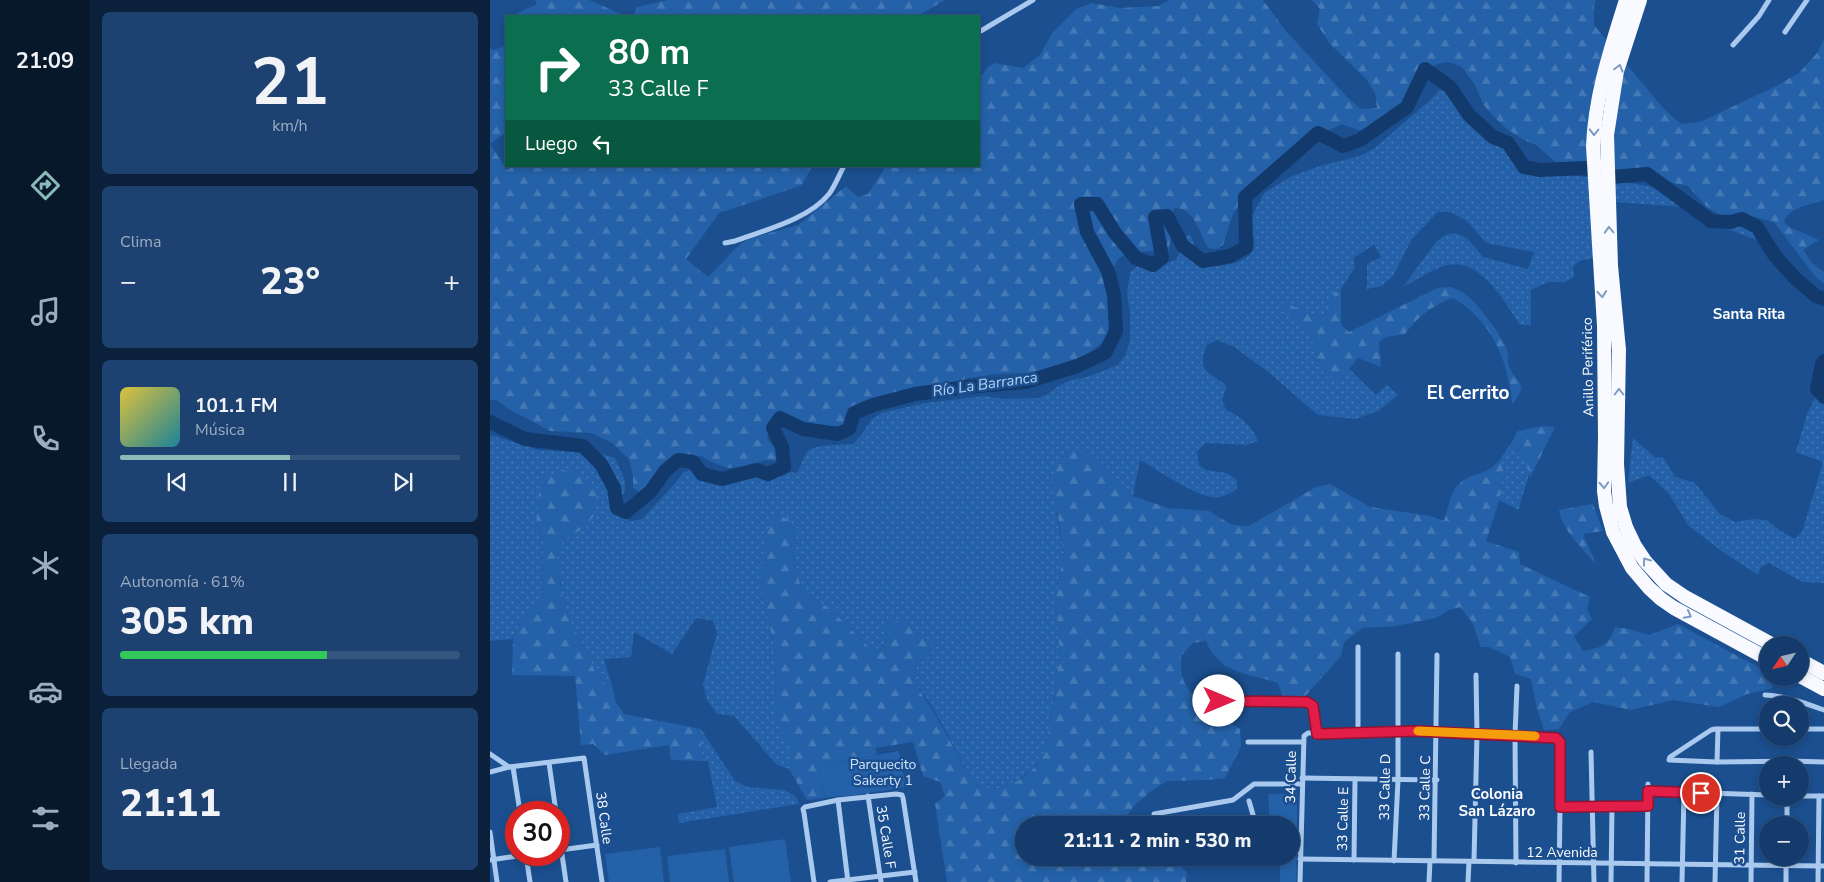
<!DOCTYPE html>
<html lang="es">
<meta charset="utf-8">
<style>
body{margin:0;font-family:"Nunito Sans",sans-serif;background:#1d4271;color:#f1f3f6;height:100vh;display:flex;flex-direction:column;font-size:19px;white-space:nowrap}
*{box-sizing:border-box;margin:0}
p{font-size:16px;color:#9dadc1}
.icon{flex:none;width:28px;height:28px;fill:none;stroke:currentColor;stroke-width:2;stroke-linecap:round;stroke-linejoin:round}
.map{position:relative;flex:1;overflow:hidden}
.drawer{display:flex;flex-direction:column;gap:12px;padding:12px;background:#0b203b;width:400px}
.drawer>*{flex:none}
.banner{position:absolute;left:15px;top:15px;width:475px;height:152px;border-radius:0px;box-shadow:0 2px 8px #0003,0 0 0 1px #33557e;background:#0b6e4f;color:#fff;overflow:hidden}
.needle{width:32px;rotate:235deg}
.controls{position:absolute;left:1269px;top:636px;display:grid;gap:10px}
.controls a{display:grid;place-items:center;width:50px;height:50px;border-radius:50%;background:#143b6b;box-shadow:0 2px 8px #0003,0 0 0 1px #33557e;font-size:25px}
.speed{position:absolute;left:15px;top:801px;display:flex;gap:10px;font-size:25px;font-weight:700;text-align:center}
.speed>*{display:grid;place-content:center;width:65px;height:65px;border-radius:50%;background:#143b6b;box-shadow:0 2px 8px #0003,0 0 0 1px #33557e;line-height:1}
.speed .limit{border:8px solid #d22;background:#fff;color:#111}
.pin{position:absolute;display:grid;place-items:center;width:42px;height:42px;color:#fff;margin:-21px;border:2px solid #fff;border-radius:50%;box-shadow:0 1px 5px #0007}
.me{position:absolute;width:55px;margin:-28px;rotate:90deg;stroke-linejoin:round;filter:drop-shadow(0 0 4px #0008)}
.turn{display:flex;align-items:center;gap:18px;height:105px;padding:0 20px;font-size:22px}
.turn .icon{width:65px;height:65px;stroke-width:2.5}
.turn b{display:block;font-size:35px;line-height:42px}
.then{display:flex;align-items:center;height:48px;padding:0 20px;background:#0003;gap:10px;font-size:19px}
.big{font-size:38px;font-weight:800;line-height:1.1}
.drawer .tile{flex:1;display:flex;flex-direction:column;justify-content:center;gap:8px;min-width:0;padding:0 18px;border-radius:8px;background:#1d4271}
.drawer .dial{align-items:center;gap:0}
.dial b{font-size:65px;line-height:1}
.song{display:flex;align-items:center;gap:15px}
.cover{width:60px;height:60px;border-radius:8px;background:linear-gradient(135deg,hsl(50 70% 55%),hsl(190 70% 35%))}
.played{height:5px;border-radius:2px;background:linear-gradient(90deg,#8bbbb9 50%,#33557e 50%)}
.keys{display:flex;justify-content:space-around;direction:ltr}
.heat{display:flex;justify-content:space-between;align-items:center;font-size:28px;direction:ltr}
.charge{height:8px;border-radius:4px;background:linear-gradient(90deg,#34c759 61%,#33557e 0)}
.trip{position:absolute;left:525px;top:816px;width:285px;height:50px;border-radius:25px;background:#143b6b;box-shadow:0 2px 8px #0003,0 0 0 1px #33557e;font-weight:800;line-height:50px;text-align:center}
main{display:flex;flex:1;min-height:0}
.dock{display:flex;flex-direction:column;width:90px;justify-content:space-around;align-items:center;background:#08182b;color:#9dadc1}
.dock .icon{width:35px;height:35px}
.dock .on{color:#8bbbb9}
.dock b{font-size:22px;color:#f1f3f6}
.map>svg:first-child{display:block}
</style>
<main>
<nav class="dock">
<b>21:09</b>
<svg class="icon on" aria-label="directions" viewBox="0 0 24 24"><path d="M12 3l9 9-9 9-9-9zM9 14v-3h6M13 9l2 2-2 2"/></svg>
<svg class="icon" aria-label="music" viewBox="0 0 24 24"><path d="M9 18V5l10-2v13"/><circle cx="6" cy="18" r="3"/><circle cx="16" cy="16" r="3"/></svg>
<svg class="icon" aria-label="phone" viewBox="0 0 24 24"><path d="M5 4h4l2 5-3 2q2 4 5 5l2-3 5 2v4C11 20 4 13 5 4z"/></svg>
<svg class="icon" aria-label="climate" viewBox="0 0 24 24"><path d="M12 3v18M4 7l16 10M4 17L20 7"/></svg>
<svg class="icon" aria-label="car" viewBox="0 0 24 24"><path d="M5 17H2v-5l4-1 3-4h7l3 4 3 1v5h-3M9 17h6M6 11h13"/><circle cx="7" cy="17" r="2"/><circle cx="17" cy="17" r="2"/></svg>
<svg class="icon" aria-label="filters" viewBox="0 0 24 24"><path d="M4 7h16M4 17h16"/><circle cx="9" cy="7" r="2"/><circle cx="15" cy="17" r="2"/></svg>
</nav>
<section class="drawer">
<div class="tile dial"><b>21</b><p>km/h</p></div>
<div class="tile"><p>Clima</p>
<div class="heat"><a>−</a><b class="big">23°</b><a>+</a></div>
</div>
<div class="tile">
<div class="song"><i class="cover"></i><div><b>101.1 FM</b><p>Música</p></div></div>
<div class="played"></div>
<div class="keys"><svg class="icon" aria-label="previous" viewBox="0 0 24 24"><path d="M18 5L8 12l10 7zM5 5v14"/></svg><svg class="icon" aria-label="pause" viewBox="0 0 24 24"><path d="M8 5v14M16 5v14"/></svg><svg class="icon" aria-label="next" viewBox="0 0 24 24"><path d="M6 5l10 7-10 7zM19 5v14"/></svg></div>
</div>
<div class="tile"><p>Autonomía · 61%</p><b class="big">305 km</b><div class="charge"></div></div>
<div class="tile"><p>Llegada</p><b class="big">21:11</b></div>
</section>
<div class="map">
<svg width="1334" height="882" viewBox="0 0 1334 882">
<defs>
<pattern id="grass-dots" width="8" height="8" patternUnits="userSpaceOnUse" patternTransform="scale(1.25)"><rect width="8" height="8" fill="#2461a8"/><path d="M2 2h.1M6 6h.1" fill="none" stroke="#4579b5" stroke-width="1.8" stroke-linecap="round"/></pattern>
<pattern id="forest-firs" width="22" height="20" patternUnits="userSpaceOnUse" patternTransform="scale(1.25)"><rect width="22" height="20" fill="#2461a8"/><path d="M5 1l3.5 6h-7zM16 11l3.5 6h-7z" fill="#4579b5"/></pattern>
</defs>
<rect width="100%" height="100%" fill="#1b4f8f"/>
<g fill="url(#grass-dots)">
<path d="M951,89L963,91L973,98L1002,138L1039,168L1050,172L1117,179L1163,187L1190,195L1222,218L1256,228L1270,235L1283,246L1216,221L1192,207L1127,202L1117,207C1116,220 1115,250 1104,257C1096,262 1093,256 1083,267L1084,277L1075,282H1058L1041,290V325H1030C1013,300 988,252 951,267C938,272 925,281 913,287L946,242L955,235L965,233L977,238L993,257L1038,269L1044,252L996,243L978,222L961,212H948L922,239L903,276L892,286L877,289V264L891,257L884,245L863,258L865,267L851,289L844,293L840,309L831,318L821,314L820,335L834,373L849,381L859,369L886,395L897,385L908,395L888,411L865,419L828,415L778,372L744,347L727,340L717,345C706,372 718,370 737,386L732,400L736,410C751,416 762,426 768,441L757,445L715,443L707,452L709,465L716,470L737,473L747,480V489C740,494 729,499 721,497C697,491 671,472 650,460L643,496L607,458L592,448L566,512L574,552L566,598L570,657L555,754C546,768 520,790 502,789C497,789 491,786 486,785C467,758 456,727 437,699C433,693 427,687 422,681L427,665L442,654L395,621L396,635L394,653L378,646L338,607L314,595L303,562L305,537L300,520L290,516L271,585L284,646L286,683L284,718L299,745V769L287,765L244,716L227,714L217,700L213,684L227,633L223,621L206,618L182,654L144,632L141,657L114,659L123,689L114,683L105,671L97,652L79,620L71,589L67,556L73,540L91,530L46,524L53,541L52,600L30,624L23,639L0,641V435L49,450L108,453L125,458L135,480V490L129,502L130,514L140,521L152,519L180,489L194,472L203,469L218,479L232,484L263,477L284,470L307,473C311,467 313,456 318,451C326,444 352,445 363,444L372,434L381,420L391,413L435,403L495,396L513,399L549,398L561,392L568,386L581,380L597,377L628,365L636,354L640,340V313L637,293L640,272L648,266L670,265L686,260C691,252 691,238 700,234C705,244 704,254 714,262C721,268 732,266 740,264C764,259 771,246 758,224L774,193L802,176L833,165L870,156L885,148L933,106C940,102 944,95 951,89Z"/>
<path d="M1329,390L1334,399V583L1312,582L1279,563L1271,567L1268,575L1230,550L1198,525L1179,494L1159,475L1138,483L1143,438L1166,458L1173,457L1185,477L1205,483L1230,514L1245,522L1263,519L1277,520L1289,530L1305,539L1312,532L1333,462L1306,452L1317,414Z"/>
<path d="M1021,443C1052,471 1035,477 1029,510L1009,500L1013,469L1011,458Z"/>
<path d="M211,729L245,781L257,787L295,790L306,797L309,804L189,823L188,814L227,807L218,761H212Z"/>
</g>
<g fill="url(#forest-firs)">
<path d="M45,0H99L131,14L130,16H22L47,4Z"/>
<path d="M178,0H455L428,16H143L147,7Z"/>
<path d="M679,0H773L795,30L857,97L871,109L887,108L885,93L877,80L840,44L827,24L830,9L822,0H1106L1104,6V25L1173,108L1191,124L1210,122L1284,87L1309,73L1328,52L1334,39V200C1321,205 1298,207 1294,222L1299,227L1329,240L1313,250L1322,263L1334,272V284L1324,275L1284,222L1265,217H1233L1216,206L1198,186L1110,168L1070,166L1046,145L1034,140L1018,130L1001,114L993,104L985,85L972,67L960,62L946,64L931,79L922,97L904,112L894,123L881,131L868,130L852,124L828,135L750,203L743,214L733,245L727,249L718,248C708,231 705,208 684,208C679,223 682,233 679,249L672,251L641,252L629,258L622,269L624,311L618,339L594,356L559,372L507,374L478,378L455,386L407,397H399L377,403L367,420L355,426L325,427L312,421L290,422L281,426L277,439L284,447L299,454L295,458L286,461L275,460L257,466L238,468L224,463L211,456L200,457L155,495L143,488V476L139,459L122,443L101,433L60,431L17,408L7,400H0V48L4,50L16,46V132L0,144L17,170L23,166H322L312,185L236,211L230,212L196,259L218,277L249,245L258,239L308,225L356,186L368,197L378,194L396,166H489V79L498,67L505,63L533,68L550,55L562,33L586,9L602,3L629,8L669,6Z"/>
<path d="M961,287C966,289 971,291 975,294C986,301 1015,339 1018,353C1019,356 1017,360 1018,364C1025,384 1041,381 1022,404C1019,361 1001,320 963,298C943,305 927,317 915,334L896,337L889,342L891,367L868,358L849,381H841L834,373L820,335L791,301L831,318L840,309L844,293L851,289V325L859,332L947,288Z"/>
<path d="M1053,426L1065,427L1040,478C1037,459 1035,456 1021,443L1028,431Z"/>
<path d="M592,448L607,458L643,496L678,508L719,511L742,525L759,526L826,487L840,484L880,507L941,516L953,521L955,518C958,508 961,491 968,485C983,470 996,478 1011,458C1018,485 1004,515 996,541L1029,552L1030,564L1100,597L1097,609L1102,619L1084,636L1093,651C1112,647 1118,647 1125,627L1139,629L1159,635L1188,624L1268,667L1283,688L1257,694L1229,707L1183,700L1141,710L1103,702L1080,712L1069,729L1054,730L1047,709L1041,679L1025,674L1020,657L999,647H991L982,622L970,607L959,610L946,618L906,626L873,628L854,642L851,656L817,694L804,704L795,701L788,683C759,673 729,674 716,641L703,643L691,656C691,662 691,670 692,676C699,700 730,717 750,729L751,747L735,778L718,780L677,781L661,791L644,806L632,822L636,825H534V858H683L697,873L696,882H457L445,804L455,796L450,782L433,776L423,742L385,748L387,755L329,766L335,798L317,800L299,769V745L284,719L286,683L284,646L271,585L274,543L283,519L289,515L300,520L305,537L303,562L314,595L338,607L378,646L394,653L396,635L394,621H412L445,644L442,654L427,665L422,681C450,714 462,751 486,785C492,787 499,789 505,789C524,787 545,770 555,754L570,657L566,598L574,552L562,484L564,466L574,455Z"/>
<path d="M72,470L91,474L107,493L103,517L91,530L73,540L67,556L71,589L79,620L97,652L105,671L114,683L123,689L125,701L134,714L211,729L212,761L181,760L179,745L115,755L103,744L91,745L85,676L22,675L23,639L30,624L52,600L53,541L46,524L49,493L53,479Z"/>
<path d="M1103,504L1113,531L1093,534L1106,564C1093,549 1072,530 1069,510Z"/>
</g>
<g fill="#2461a8">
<path d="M409,751L416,787L360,796H349L335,798L329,766Z"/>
<path d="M778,794H807V847H801V825H780Z"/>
<path d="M295,839L301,882H244L239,847Z"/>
<path d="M170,847L174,882H119L115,854Z"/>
<path d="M235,849L239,882H180L177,856Z"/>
<path d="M801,854H807L806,882H790V858H801Z"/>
</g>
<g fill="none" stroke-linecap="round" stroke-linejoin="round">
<g stroke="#123a6d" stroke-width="14">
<path d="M1334,361L1332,364L1327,389L1334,397"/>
<path d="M0,422L35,439L93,446L111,464L124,488L127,508L136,512L161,491L175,471L188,460L203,462L212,474L232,479L266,470L278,474L294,467L292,447L283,428L290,418L313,429L348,434L359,429L364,413L383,405L425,394L477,387L536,382L587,366L615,353L626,331L624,295L618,271L597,232L591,204H607L625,233L646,258L663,265L672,258L665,217L677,216L693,246L713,261L740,256L756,247L755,197L828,133L853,146L870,140L917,107L935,69L960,87L979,115L1003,137L1018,143L1034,167L1050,170L1095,168L1122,177L1157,174L1221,221L1240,222L1252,219L1267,227L1285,256L1307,280L1326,296L1334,299"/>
</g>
<g stroke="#a9c9ee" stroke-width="5">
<path d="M489,32L543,0"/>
<path d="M1295,32L1317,0"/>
<path d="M1243,45L1269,16L1279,0"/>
<path d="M235,243L245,241C275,230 319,219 339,194C345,186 349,175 354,166"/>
<path d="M1275,695C1296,696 1314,703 1334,710"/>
<path d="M729,701L817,702L823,706L827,734"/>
<path d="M1278,729H1225L1221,730L1180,757L1179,760L1227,762L1300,761L1334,762"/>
<path d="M1310,729H1334"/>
<path d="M868,732V647"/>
<path d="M758,742H813"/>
<path d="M1101,752L1104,882"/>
<path d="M0,754L19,767"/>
<path d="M1227,762L1228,729"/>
<path d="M59,763L66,812"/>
<path d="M23,767L30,812"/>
<path d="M0,772L19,767L94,758L112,882"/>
<path d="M812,778L947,780"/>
<path d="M1158,791L1278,795"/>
<path d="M378,796L391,882"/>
<path d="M1310,796H1334"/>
<path d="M348,800L358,882"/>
<path d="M759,801L766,825"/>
<path d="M1070,807L1158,805"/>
<path d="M664,814L743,800L764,784H812"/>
<path d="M1297,825V798"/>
<path d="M0,832L7,882"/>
<path d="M69,834L76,882"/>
<path d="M70,850L107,845"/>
<path d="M801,851H810"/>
<path d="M36,855L40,882"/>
<path d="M810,859L1334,866"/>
<path d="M0,860L34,855"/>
<path d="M864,860L865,779"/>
<path d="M904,861L908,780V654"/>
<path d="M944,861L947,655"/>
<path d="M984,861L987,734L986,675"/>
<path d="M1026,863L1025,735L1027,686"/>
<path d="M324,882L314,813L313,809L315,807L348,800L406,794L412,795L413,798L426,882"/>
<path d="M340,882L425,872"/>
<path d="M810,882L814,736L818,733L907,731L1062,737L1068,739L1070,807L1069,882"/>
<path d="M939,882L940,861"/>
<path d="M978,882L979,862"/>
<path d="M1121,882L1122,806"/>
<path d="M1157,882L1158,784"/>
<path d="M1192,882L1194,792"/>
<path d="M1225,882L1227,793"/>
<path d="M1261,882L1262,794"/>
<path d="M1296,882V858"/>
<path d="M1328,882L1329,796"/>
</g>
<g stroke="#f8faff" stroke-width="14">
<path d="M1136,0C1121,48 1105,95 1103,146L1114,326L1115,437L1114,491L1116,506L1123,532L1142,568L1159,588L1171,599L1184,608L1278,659"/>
<path d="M1150,0L1127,71L1117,135L1121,266L1129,350L1127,464L1130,507L1136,527L1145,546L1155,561L1176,584L1195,597L1283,645"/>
<path d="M1310,660L1334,673"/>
<path d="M1310,676L1334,689"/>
</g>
</g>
<defs><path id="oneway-chevron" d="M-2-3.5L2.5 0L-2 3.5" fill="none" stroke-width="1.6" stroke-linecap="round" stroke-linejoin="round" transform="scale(1.25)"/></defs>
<g stroke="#7e9cc1">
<use href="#oneway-chevron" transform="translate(1129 68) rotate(-74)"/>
<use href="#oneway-chevron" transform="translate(1104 132) rotate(91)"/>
<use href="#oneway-chevron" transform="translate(1119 230) rotate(-92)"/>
<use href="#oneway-chevron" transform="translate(1112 294) rotate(85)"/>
<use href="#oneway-chevron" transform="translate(1129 392) rotate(-90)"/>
<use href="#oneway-chevron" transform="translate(1114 485) rotate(87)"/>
<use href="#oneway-chevron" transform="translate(1156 561) rotate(-126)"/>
<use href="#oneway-chevron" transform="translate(1198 615) rotate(28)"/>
</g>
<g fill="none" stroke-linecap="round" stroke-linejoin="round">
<g stroke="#92132f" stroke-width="12">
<path id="route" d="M729,701L817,702L823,706L827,734L927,731L1066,738L1070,742V807L1158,806V791L1211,793"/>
</g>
<use href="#route" stroke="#e11d48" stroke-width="9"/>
<path stroke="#f59e0b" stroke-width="9" d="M928,731L1045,736"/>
</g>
<g text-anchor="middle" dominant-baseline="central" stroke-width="5" stroke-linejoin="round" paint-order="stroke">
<g font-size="14" fill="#fff" stroke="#1b4f8f">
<text transform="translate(1098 367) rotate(-91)">Anillo Periférico</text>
<text transform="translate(801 777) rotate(-89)">34 Calle</text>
<text transform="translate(895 787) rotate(-89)">33 Calle D</text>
<text transform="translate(935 788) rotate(-89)">33 Calle C</text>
<text transform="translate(114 818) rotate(82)">38 Calle</text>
<text transform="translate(853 819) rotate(-89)">33 Calle E</text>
<text transform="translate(396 837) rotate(81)">35 Calle F</text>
<text transform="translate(1250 838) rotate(-89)">31 Calle</text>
<text x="1072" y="852">12 Avenida</text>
</g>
<g font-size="14" fill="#cfe3fa" stroke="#1b4f8f">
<text x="393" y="764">Parquecito<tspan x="393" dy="16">Sakerty 1</tspan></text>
</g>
<g font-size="15" font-weight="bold" fill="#fff" stroke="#1b4f8f">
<text x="1259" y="314">Santa Rita</text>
<text x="1007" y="794">Colonia<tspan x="1007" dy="17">San Lázaro</tspan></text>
</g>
<g font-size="15" font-style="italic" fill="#b5d3f5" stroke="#1b4f8f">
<text transform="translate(495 384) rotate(-8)">Río La Barranca</text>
</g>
<g font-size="19" font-weight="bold" fill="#fff" stroke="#1b4f8f">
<text x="978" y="393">El Cerrito</text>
</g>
</g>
</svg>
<div class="controls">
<a><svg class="needle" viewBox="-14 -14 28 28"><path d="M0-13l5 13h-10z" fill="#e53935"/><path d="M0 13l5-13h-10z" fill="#9dadc1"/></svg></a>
<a><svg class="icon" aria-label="search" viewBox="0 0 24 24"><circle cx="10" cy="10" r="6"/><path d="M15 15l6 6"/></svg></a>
<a>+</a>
<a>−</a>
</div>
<div class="speed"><div class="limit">30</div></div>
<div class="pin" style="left:1211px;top:793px;background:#d93025"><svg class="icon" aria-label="arrive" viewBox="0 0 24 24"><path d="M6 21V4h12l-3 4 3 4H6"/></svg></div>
<svg class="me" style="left:729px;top:701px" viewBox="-20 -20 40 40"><circle r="19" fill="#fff"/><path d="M0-13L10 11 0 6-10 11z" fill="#e11d48"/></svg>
<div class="trip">21:11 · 2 min · 530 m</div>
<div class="banner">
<div class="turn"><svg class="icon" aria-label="right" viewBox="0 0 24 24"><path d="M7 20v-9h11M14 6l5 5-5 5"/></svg><div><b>80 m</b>33 Calle F</div></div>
<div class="then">Luego<svg class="icon" aria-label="left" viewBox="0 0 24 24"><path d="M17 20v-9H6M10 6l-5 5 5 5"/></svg></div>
</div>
</div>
</main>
